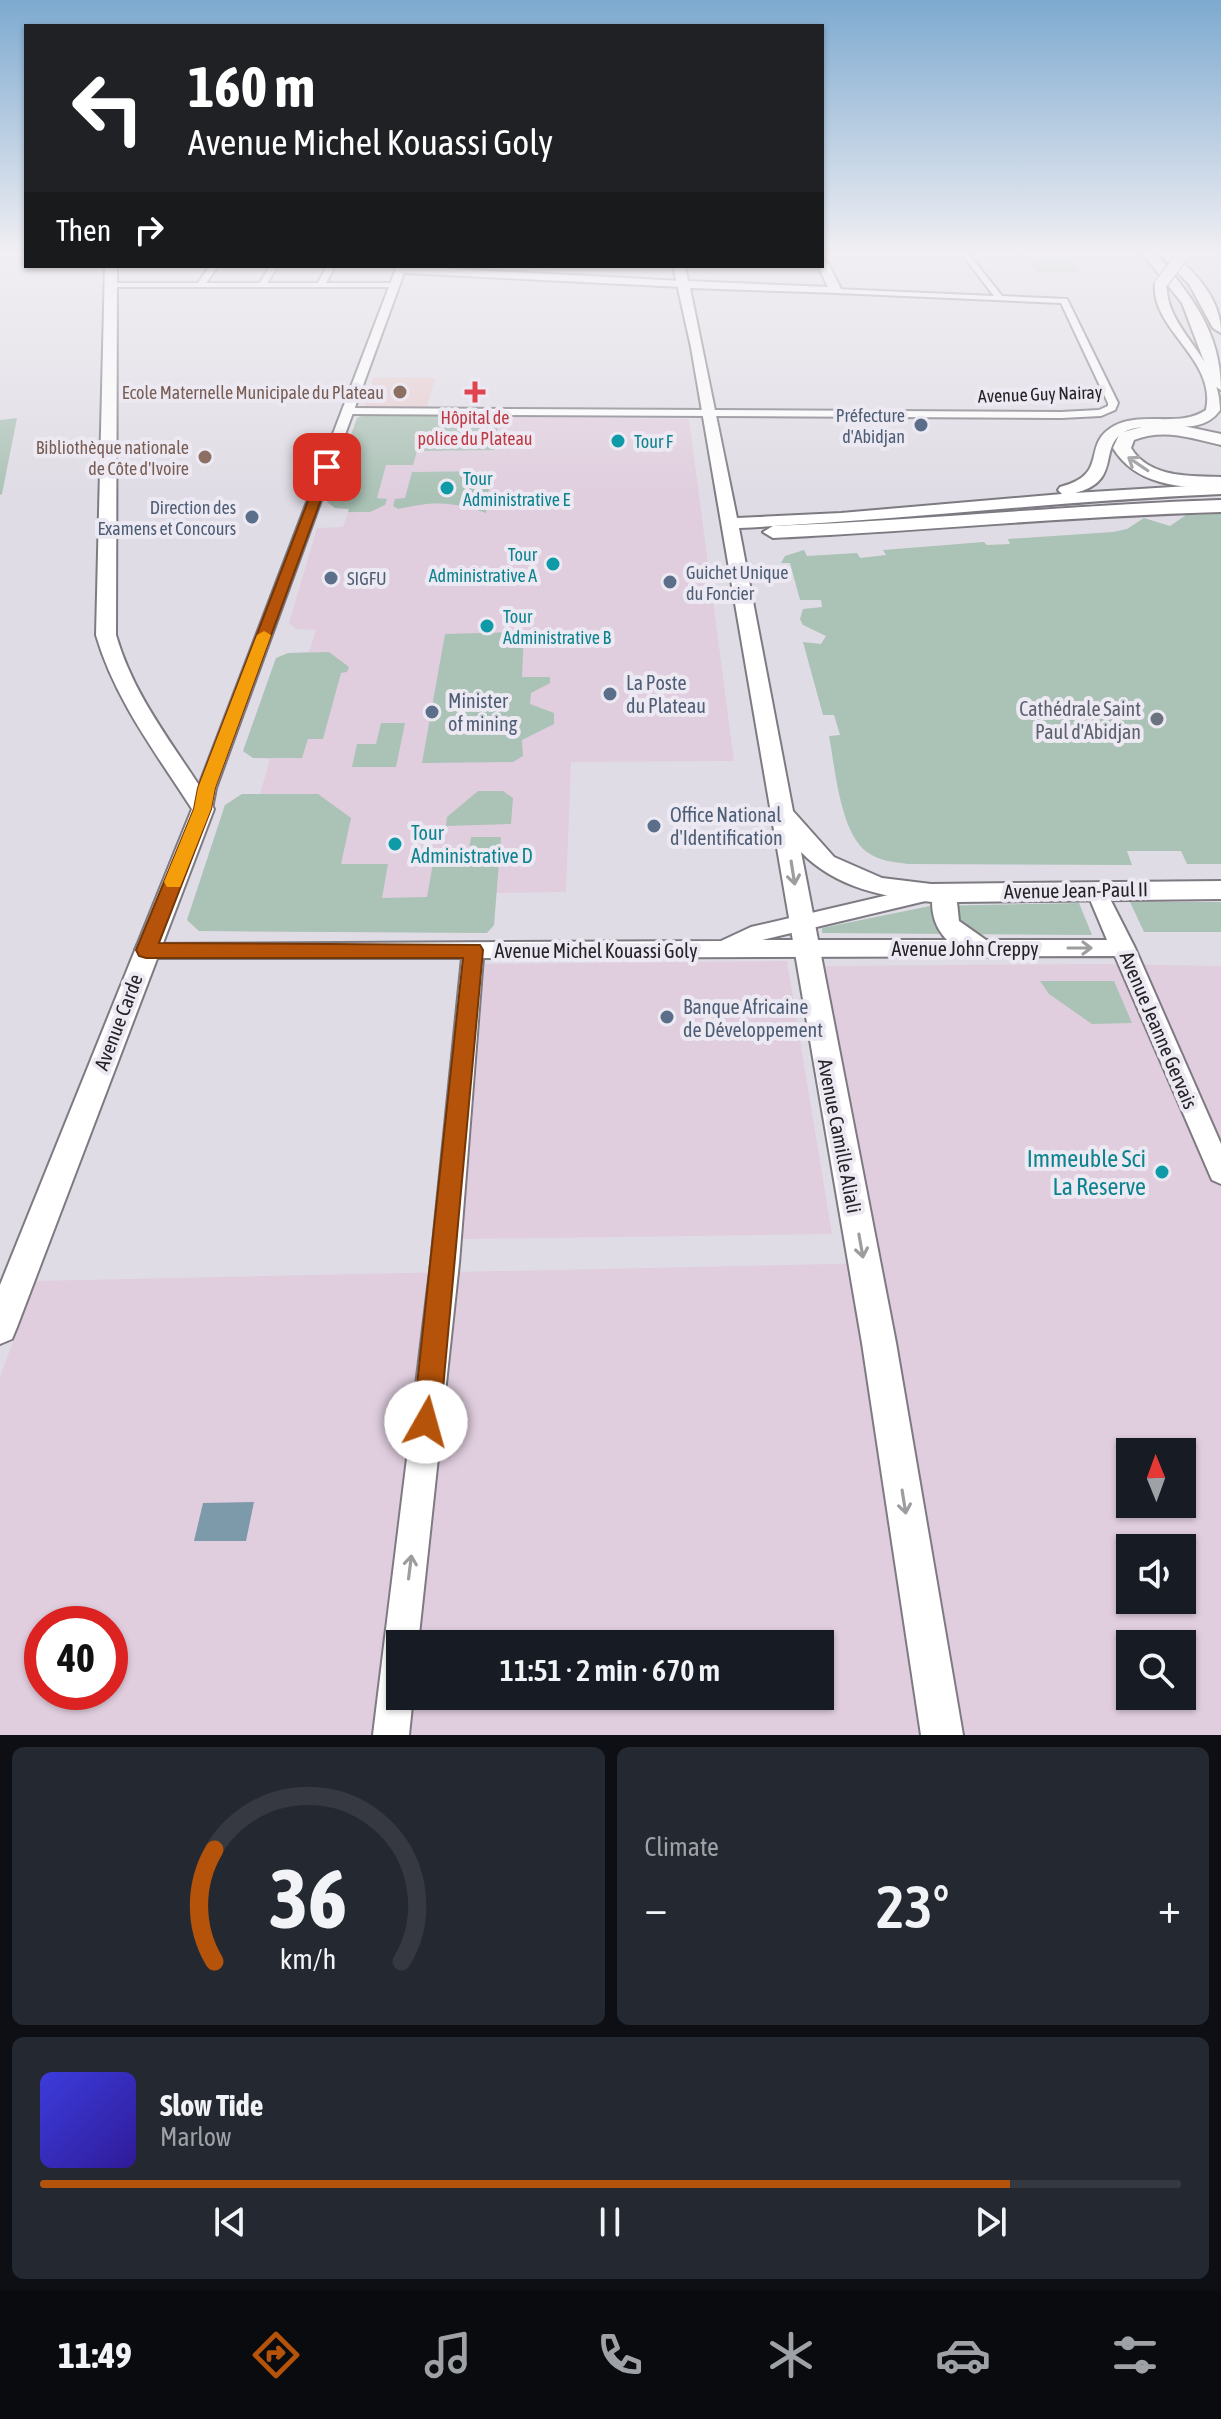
<!DOCTYPE html>
<meta charset="utf-8">
<style>
body{margin:0;font-family:"Asap Condensed",sans-serif;background:#242831;color:#f1f3f6;height:100vh;display:flex;flex-direction:column;font-size:30px;white-space:nowrap}
*{box-sizing:border-box;margin:0}
p{font-size:26px;color:#9ea1a6}
.icon{flex:none;width:44px;height:44px;fill:none;stroke:currentColor;stroke-width:2;stroke-linecap:round;stroke-linejoin:round}
.map{position:relative;height:1735px;overflow:hidden}
.drawer{display:flex;flex-direction:column;gap:12px;padding:12px;background:#0d0f14;flex:1}
.drawer>*{flex:none}
.hud{position:absolute;left:24px;top:24px;width:800px;height:244px;border-radius:0px;box-shadow:0 2px 6px #0004;background:#202124;color:#fff;overflow:hidden}
.needle{width:52px;rotate:359deg}
.buttons{position:absolute;left:1116px;top:1438px;display:grid;gap:16px}
.buttons a{display:grid;place-items:center;width:80px;height:80px;border-radius:0px;background:#171b24;box-shadow:0 2px 6px #0004;font-size:40px}
.speed{position:absolute;left:24px;top:1606px;display:flex;gap:16px;font-size:40px;font-weight:700;text-align:center}
.speed>*{display:grid;place-content:center;width:104px;height:104px;border-radius:50%;background:#171b24;box-shadow:0 2px 6px #0004;line-height:1}
.speed .limit{border:12px solid #d22;background:#fff;color:#111}
.pin{position:absolute;display:grid;place-items:center;width:68px;height:68px;color:#fff;margin:-34px;border-radius:16px;box-shadow:0 4px 12px #0006}
.me{position:absolute;width:88px;margin:-44px;rotate:7deg;stroke-linejoin:round;filter:drop-shadow(0 0 6px #0008)}
.turn{display:flex;align-items:center;gap:28px;height:168px;padding:0 32px;font-size:36px}
.turn .icon{width:104px;height:104px;stroke-width:2.5}
.turn b{display:block;font-size:56px;line-height:68px}
.then{display:flex;align-items:center;height:76px;padding:0 32px;background:#0003;gap:16px;font-size:30px}
.big{font-size:60px;font-weight:600;line-height:1.1}
.drawer .widget{flex:1;display:flex;flex-direction:column;justify-content:center;gap:12px;min-width:0;padding:0 28px;border-radius:12px;background:#242831}
.drawer .dial{align-items:center;gap:0}
.dial svg{height:208px;overflow:visible;fill:none;stroke:#363941;stroke-width:7;stroke-linecap:round;text-anchor:middle}
.dial text{fill:#f1f3f6;stroke:none}
.song{display:flex;align-items:center;gap:24px}
.cover{width:96px;height:96px;border-radius:12px;background:linear-gradient(135deg,hsl(240 70% 55%),hsl(250 70% 35%))}
.played{height:8px;border-radius:4px;background:linear-gradient(90deg,#b45309 85%,#363941 85%)}
.keys{display:flex;justify-content:space-around;direction:ltr}
.heat{display:flex;justify-content:space-between;align-items:center;font-size:44px;direction:ltr}
.drawer .tiles{flex:1;display:grid;gap:12px;grid-template-columns:1fr 1fr}
.widget:last-child{grid-column:span 2}
.trip{position:absolute;left:386px;top:1630px;width:448px;height:80px;border-radius:0px;background:#171b24;box-shadow:0 2px 6px #0004;font-weight:600;line-height:80px;text-align:center}
.menu{display:flex;height:128px;justify-content:space-around;align-items:center;background:#090b0e;color:#9ea1a6}
.menu .icon{width:56px;height:56px}
.menu .on{color:#b45309}
.menu b{font-size:36px;color:#f1f3f6}
.map>svg:first-child{display:block}
</style>
<div class="map">
<svg width="1221" height="1735" viewBox="0 0 1221 1735">
<rect width="100%" height="100%" fill="#e0dce5"/>
<g fill="#e0cede" fill-rule="evenodd">
<path d="M364,415L689,419L734,761L571,762L566,892L496,893L494,925L487,932L199,931L187,920L225,805L242,794H260L270,759L253,758L243,751L276,658L288,653L309,652L316,630L296,629L289,623L317,528L343,527L349,509L335,508L327,502L357,418Z"/>
<path d="M787,961L832,1234L462,1239L485,964Z"/>
<path d="M1099,964L1221,966V1735H0V1377L35,1281L877,1263L823,966ZM1130,1452H1182V1504H1130ZM1130,1548H1182V1600H1130ZM42,1624H110V1692H42ZM400,1644H820V1696H400ZM1130,1644H1182V1696H1130Z"/>
</g>
<path fill="#e7cdd0" d="M374,378H435L427,407H364Z"/>
<g fill="#abc2b6">
<path d="M1025,258H1069L1081,272H1037Z"/>
<path d="M364,415H491L499,418L494,450L417,451L413,465H386L377,498L387,499L385,505L370,512H348L349,509L335,508L327,502L357,418Z"/>
<path d="M17,418L2,494L0,495V420Z"/>
<path d="M491,471L486,513C451,501 434,501 398,509L393,506L395,499L405,498L412,472Z"/>
<path d="M1221,510V864H1187L1181,851H1127L1132,865L908,864C894,862 879,861 867,852C840,833 835,767 829,736L840,735L834,715H823L803,642L821,644L826,636L803,625L800,619L803,609L822,607L821,600H800L790,563H781L785,556L804,550L807,556L857,553L860,558L886,555L883,550L984,542L987,545L1010,544L1008,539L1113,532L1127,529L1144,518L1170,526L1192,511Z"/>
<path d="M524,632L522,677H550V683L531,693L530,704L554,713V724L522,740L523,756L513,762L422,763L445,634Z"/>
<path d="M329,652L349,667L347,672L341,673L323,739H308L302,758H253L243,751L276,658L288,653Z"/>
<path d="M381,723H405L396,767H352L357,744H376Z"/>
<path d="M478,791H503L513,798L511,824L446,826L447,817Z"/>
<path d="M242,794H318L351,818L341,864H388L382,898L427,897L433,863H467L471,837H501L494,925L487,933L199,931L187,920L225,805Z"/>
<path d="M1130,902H1221V932H1144Z"/>
<path d="M1079,903L1092,935L822,933V928L930,906Z"/>
<path d="M1040,981H1114L1132,1023L1092,1024L1049,994Z"/>
</g>
<path fill="#7d9aab" d="M254,1502L246,1541H194L203,1503Z"/>
<g fill="none" stroke-linecap="round" stroke-linejoin="round">
<g stroke="#7e7a82" stroke-width="4">
<g id="minor">
<path d="M961,253H968L1002,296L1067,299L1118,403L1115,410L1101,416L1061,418L348,414L343,411L348,408L1061,412L1099,410L1108,406V403L1061,303L836,293L832,291L836,289L994,296Z"/>
<path d="M210,266H218L206,283H260L270,266H278L267,283H318L327,266H335L326,283H395L399,285L395,287H112L108,285L112,283H198Z"/>
</g>
</g>
<g stroke="#7e7a82" stroke-width="4">
<g id="tertiary">
<path d="M397,266L682,281L687,284L682,287L404,273L216,788L212,809L203,815L196,814L194,809L198,788Z"/>
<path d="M1096,883L1103,885L1135,948L1221,1144V1184L1212,1180L1115,956L483,958L459,1263L418,1644H400V1696H413L409,1735H373L431,1263L462,958H146L138,956L135,950L138,944L721,941L751,927L931,885L938,888L941,893L938,898L762,940H1107L1086,890L1089,885Z"/>
</g>
</g>
<g stroke="#7e7a82" stroke-width="4">
<g id="secondary">
<path d="M822,260L828,263L842,291L840,293L690,288L737,518L841,513L1062,494L1058,490L1060,487C1111,474 1080,445 1114,426C1142,411 1180,428 1206,410C1217,359 1151,330 1155,284L1161,281L1167,284C1164,329 1221,358 1220,410C1200,440 1154,418 1126,431C1096,446 1124,481 1075,493L1221,484V494C1060,501 900,520 739,528L793,811L834,857L882,878L931,884L1221,881V899L957,902L959,921L986,940L990,947L986,954L977,957C950,948 932,931 932,902C884,897 836,888 801,852L896,1343L963,1735H921L862,1343L691,347L673,266H685L688,281L828,287L818,266H822Z"/>
<path d="M105,266H117L116,635C135,701 179,751 214,809L17,1327L12,1339L0,1344V1285L192,809C156,753 115,700 96,635Z"/>
</g>
</g>
<g stroke="#7e7a82" stroke-width="4">
<g id="trunk">
<path d="M1142,253H1155C1191,295 1221,332 1221,390L1213,385L1182,303Z"/>
<path d="M1174,424L1221,434V445C1191,438 1164,428 1134,440L1131,448C1149,478 1190,476 1221,477V489C1180,487 1136,486 1113,448L1120,433L1149,425Z"/>
<path d="M1221,500V512C1071,516 923,531 773,538L763,532L773,526C923,520 1071,505 1221,500Z"/>
</g>
</g>
<g stroke="#7e7a82" stroke-width="4">
<path id="motorway" d="M1159,253H1174C1197,276 1221,299 1221,333L1213,328L1189,284Z"/>
</g>
<use href="#minor" fill="#fff" fill-rule="evenodd"/>
<use href="#tertiary" fill="#fff" fill-rule="evenodd"/>
<use href="#secondary" fill="#fff" fill-rule="evenodd"/>
<use href="#trunk" fill="#fff" fill-rule="evenodd"/>
<use href="#motorway" fill="#fff" fill-rule="evenodd"/>
<g stroke="#7e7a82" stroke-width="14" stroke-linecap="butt">
<path id="secondary-bridge" d="M1161,284L1184,253"/>
</g>
<use href="#secondary-bridge" stroke="#fff" stroke-width="12"/>
</g>
<defs><path id="oneway-shaft" d="M-6 0H5M1.5-3L5.5 0L1.5 3" fill="none" stroke-width="1.6" stroke-linecap="round" stroke-linejoin="round" transform="scale(2)"/></defs>
<g stroke="#9d9c9e">
<use href="#oneway-shaft" transform="translate(1138 464) rotate(-146)"/>
<use href="#oneway-shaft" transform="translate(793 873) rotate(81)"/>
<use href="#oneway-shaft" transform="translate(1080 948)"/>
<use href="#oneway-shaft" transform="translate(861 1246) rotate(80)"/>
<use href="#oneway-shaft" transform="translate(904 1502) rotate(81)"/>
<use href="#oneway-shaft" transform="translate(410 1567) rotate(-83)"/>
</g>
<linearGradient id="sky" x2="0" y2="1"><stop stop-color="#7daad0"/><stop offset="0.51" stop-color="#f1eff3"/><stop offset="1" stop-color="#f1eff3" stop-opacity="0"/></linearGradient>
<rect width="1221" height="496" fill="url(#sky)"/>
<path fill="#b45309" stroke="#753606" stroke-width="2" d="M327,463L333,467L215,788L211,809L159,943L480,945L483,950L440,1422L436,1431L426,1435L417,1431L413,1422L463,958H146L139,956L136,950L194,809L198,788L321,467Z"/>
<path fill="#f59e0b" d="M264,631L271,635L215,788L211,809L180,887H167L164,882L194,809L198,788L257,635Z"/>
<g fill="#8d6e63" stroke="#ede9f3" stroke-width="3">
<circle cx="400" cy="392" r="8"/>
<circle cx="205" cy="457" r="8"/>
</g>
<path fill="#e0444e" stroke="#ede9f3" stroke-width="3" d="M471 380h8v8h8v8h-8v8h-8v-8h-8v-8h8z"/>
<g fill="#5c6f8a" stroke="#ede9f3" stroke-width="3">
<circle cx="921" cy="425" r="8"/>
<circle cx="252" cy="517" r="8"/>
<circle cx="331" cy="578" r="8"/>
<circle cx="670" cy="582" r="8"/>
<circle cx="610" cy="694" r="8"/>
<circle cx="432" cy="712" r="8"/>
<circle cx="654" cy="826" r="8"/>
<circle cx="667" cy="1017" r="8"/>
</g>
<g fill="#0f9aa8" stroke="#ede9f3" stroke-width="3">
<circle cx="618" cy="441" r="8"/>
<circle cx="447" cy="488" r="8"/>
<circle cx="553" cy="564" r="8"/>
<circle cx="487" cy="626" r="8"/>
<circle cx="395" cy="844" r="8"/>
<circle cx="1162" cy="1172" r="8"/>
</g>
<circle fill="#6b7280" stroke="#ede9f3" stroke-width="3" cx="1157" cy="719" r="8"/>
<g text-anchor="middle" dominant-baseline="central" stroke-width="8" stroke-linejoin="round" paint-order="stroke">
<g font-size="18" fill="#785e54" stroke="#ede9f3" text-anchor="end">
<text x="384" y="392">Ecole Maternelle Municipale du Plateau</text>
<text x="189" y="447">Bibliothèque nationale<tspan x="189" dy="21">de Côte d'Ivoire</tspan></text>
</g>
<g font-size="18" fill="#252327" stroke="#ede9f3">
<text transform="translate(1040 394) rotate(-2)">Avenue Guy Nairay</text>
</g>
<g font-size="18" fill="#4e5e75" stroke="#ede9f3" text-anchor="end">
<text x="905" y="415">Préfecture<tspan x="905" dy="21">d'Abidjan</tspan></text>
<text x="236" y="507">Direction des<tspan x="236" dy="21">Examens et Concours</tspan></text>
<text x="686" y="572" text-anchor="start">Guichet Unique<tspan x="686" dy="21">du Foncier</tspan></text>
<text x="347" y="578" text-anchor="start">SIGFU</text>
</g>
<g font-size="18" fill="#be3a42" stroke="#ede9f3">
<text x="475" y="417">Hôpital de<tspan x="475" dy="21">police du Plateau</tspan></text>
</g>
<g font-size="18" fill="#0d838f" stroke="#ede9f3" text-anchor="start">
<text x="634" y="441">Tour F</text>
<text x="463" y="478">Tour<tspan x="463" dy="21">Administrative E</tspan></text>
<text x="537" y="554" text-anchor="end">Tour<tspan x="537" dy="21">Administrative A</tspan></text>
<text x="503" y="616">Tour<tspan x="503" dy="21">Administrative B</tspan></text>
</g>
<g font-size="20" fill="#4e5e75" stroke="#ede9f3" text-anchor="start">
<text x="626" y="682">La Poste<tspan x="626" dy="23">du Plateau</tspan></text>
<text x="448" y="700">Minister<tspan x="448" dy="23">of mining</tspan></text>
<text x="670" y="814">Office National<tspan x="670" dy="23">d'Identification</tspan></text>
<text x="683" y="1006">Banque Africaine<tspan x="683" dy="23">de Développement</tspan></text>
</g>
<g font-size="20" fill="#5b616d" stroke="#ede9f3" text-anchor="end">
<text x="1141" y="708">Cathédrale Saint<tspan x="1141" dy="23">Paul d'Abidjan</tspan></text>
</g>
<g font-size="20" fill="#0d838f" stroke="#ede9f3" text-anchor="start">
<text x="411" y="832">Tour<tspan x="411" dy="23">Administrative D</tspan></text>
</g>
<g font-size="20" fill="#252327" stroke="#ede9f3">
<text transform="translate(1076 890) rotate(-1)">Avenue Jean-Paul II</text>
<text x="965" y="948">Avenue John Creppy</text>
<text x="596" y="950">Avenue Michel Kouassi Goly</text>
<text transform="translate(118 1022) rotate(-69)">Avenue Carde</text>
<text transform="translate(1159 1030) rotate(67)">Avenue Jeanne Gervais</text>
<text transform="translate(840 1136) rotate(79)">Avenue Camille Aliali</text>
</g>
<g font-size="24" fill="#0d838f" stroke="#ede9f3" text-anchor="end">
<text x="1146" y="1158">Immeuble Sci<tspan x="1146" dy="28">La Reserve</tspan></text>
</g>
</g>
</svg>
<div class="buttons">
<a><svg class="needle" viewBox="-14 -14 28 28"><path d="M0-13l5 13h-10z" fill="#e53935"/><path d="M0 13l5-13h-10z" fill="#9ea1a6"/></svg></a>
<a><svg class="icon" aria-label="sound" viewBox="0 0 24 24"><path d="M4 9h4l5-4v14l-5-4H4zM17 9q2 3 0 6"/></svg></a>
<a><svg class="icon" aria-label="search" viewBox="0 0 24 24"><circle cx="10" cy="10" r="6"/><path d="M15 15l6 6"/></svg></a>
</div>
<div class="speed"><div class="limit">40</div></div>
<div class="pin" style="left:327px;top:467px;background:#d93025"><svg class="icon" aria-label="arrive" viewBox="0 0 24 24"><path d="M6 21V4h12l-3 4 3 4H6"/></svg></div>
<svg class="me" style="left:426px;top:1422px" viewBox="-20 -20 40 40"><circle r="19" fill="#fff"/><path d="M0-13L10 11 0 6-10 11z" fill="#b45309"/></svg>
<div class="trip">11:51 · 2 min · 670 m</div>
<div class="hud">
<div class="turn"><svg class="icon" aria-label="left" viewBox="0 0 24 24"><path d="M17 20v-9H6M10 6l-5 5 5 5"/></svg><div><b>160 m</b>Avenue Michel Kouassi Goly</div></div>
<div class="then">Then<svg class="icon" aria-label="right" viewBox="0 0 24 24"><path d="M7 20v-9h11M14 6l5 5-5 5"/></svg></div>
</div>
</div>
<section class="drawer">
<div class="tiles">
<div class="widget dial"><svg viewBox="0 0 100 80">
<path d="M14 69A42 42 0 1 1 86 69"/>
<path d="M14 69A42 42 0 0 1 14 26" stroke="#b45309"/>
<text x="50" y="56" font-size="32" font-weight="700">36</text>
<text x="50" y="72" font-size="11">km/h</text>
</svg></div>
<div class="widget"><p>Climate</p>
<div class="heat"><a>−</a><b class="big">23°</b><a>+</a></div>
</div>
<div class="widget">
<div class="song"><i class="cover"></i><div><b>Slow Tide</b><p>Marlow</p></div></div>
<div class="played"></div>
<div class="keys"><svg class="icon" aria-label="previous" viewBox="0 0 24 24"><path d="M18 5L8 12l10 7zM5 5v14"/></svg><svg class="icon" aria-label="pause" viewBox="0 0 24 24"><path d="M8 5v14M16 5v14"/></svg><svg class="icon" aria-label="next" viewBox="0 0 24 24"><path d="M6 5l10 7-10 7zM19 5v14"/></svg></div>
</div>
</div>
</section>
<nav class="menu">
<b>11:49</b>
<svg class="icon on" aria-label="directions" viewBox="0 0 24 24"><path d="M12 3l9 9-9 9-9-9zM9 14v-3h6M13 9l2 2-2 2"/></svg>
<svg class="icon" aria-label="music" viewBox="0 0 24 24"><path d="M9 18V5l10-2v13"/><circle cx="6" cy="18" r="3"/><circle cx="16" cy="16" r="3"/></svg>
<svg class="icon" aria-label="phone" viewBox="0 0 24 24"><path d="M5 4h4l2 5-3 2q2 4 5 5l2-3 5 2v4C11 20 4 13 5 4z"/></svg>
<svg class="icon" aria-label="climate" viewBox="0 0 24 24"><path d="M12 3v18M4 7l16 10M4 17L20 7"/></svg>
<svg class="icon" aria-label="car" viewBox="0 0 24 24"><path d="M5 17H2v-5l4-1 3-4h7l3 4 3 1v5h-3M9 17h6M6 11h13"/><circle cx="7" cy="17" r="2"/><circle cx="17" cy="17" r="2"/></svg>
<svg class="icon" aria-label="filters" viewBox="0 0 24 24"><path d="M4 7h16M4 17h16"/><circle cx="9" cy="7" r="2"/><circle cx="15" cy="17" r="2"/></svg>
</nav>
